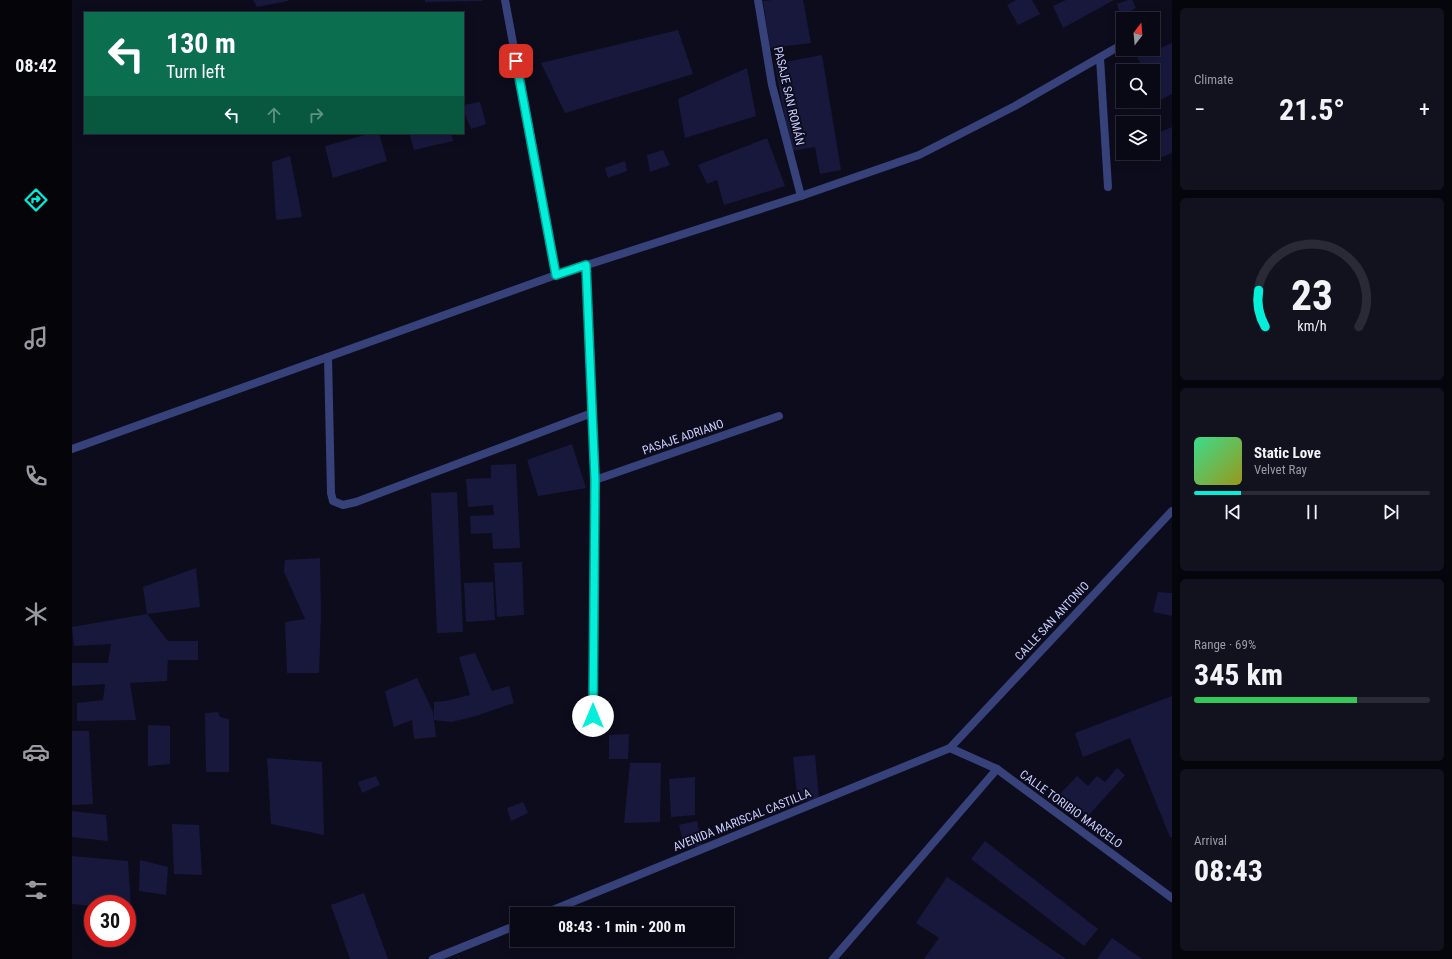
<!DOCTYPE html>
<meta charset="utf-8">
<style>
body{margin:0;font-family:"Roboto Condensed",sans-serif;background:#12121f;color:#f1f3f6;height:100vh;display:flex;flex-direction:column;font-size:15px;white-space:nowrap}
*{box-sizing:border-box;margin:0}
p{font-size:13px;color:#999aa1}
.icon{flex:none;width:22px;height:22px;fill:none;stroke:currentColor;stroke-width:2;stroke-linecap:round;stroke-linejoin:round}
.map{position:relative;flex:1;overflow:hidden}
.side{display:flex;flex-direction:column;gap:8px;padding:8px;background:#05050c;width:280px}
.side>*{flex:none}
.banner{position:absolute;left:12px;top:12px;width:380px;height:122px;border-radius:0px;box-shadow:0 2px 10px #0003,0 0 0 1px #292a35;background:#0b6e4f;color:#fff;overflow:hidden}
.needle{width:26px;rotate:16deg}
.fabs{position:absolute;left:1044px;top:12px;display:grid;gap:8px}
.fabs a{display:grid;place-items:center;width:44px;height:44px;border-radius:0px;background:#090916;box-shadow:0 2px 10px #0003,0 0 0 1px #292a35;font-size:20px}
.speed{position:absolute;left:12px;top:895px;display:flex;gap:8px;font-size:20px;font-weight:700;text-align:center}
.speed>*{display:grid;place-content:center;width:52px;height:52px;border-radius:50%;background:#090916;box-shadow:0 2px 10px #0003,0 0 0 1px #292a35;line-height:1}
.speed .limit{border:6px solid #d22;background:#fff;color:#111}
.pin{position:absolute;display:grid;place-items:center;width:34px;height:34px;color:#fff;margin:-17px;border-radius:8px;box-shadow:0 2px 6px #0006}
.me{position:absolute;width:44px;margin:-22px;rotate:0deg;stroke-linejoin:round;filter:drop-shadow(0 0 3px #0008)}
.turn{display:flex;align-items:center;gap:14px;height:84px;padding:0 16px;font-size:18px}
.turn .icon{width:52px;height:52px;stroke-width:2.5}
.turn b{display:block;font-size:28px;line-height:34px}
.lanes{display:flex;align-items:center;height:38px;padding:0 16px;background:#0003;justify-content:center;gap:20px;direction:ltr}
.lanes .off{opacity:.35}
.big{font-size:30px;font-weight:700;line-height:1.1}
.side .tile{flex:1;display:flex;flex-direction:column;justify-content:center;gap:6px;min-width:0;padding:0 14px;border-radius:6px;background:#12121f}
.side .dial{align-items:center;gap:0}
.dial svg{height:104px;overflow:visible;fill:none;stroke:#292a35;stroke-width:7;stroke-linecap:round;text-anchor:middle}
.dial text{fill:#f1f3f6;stroke:none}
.song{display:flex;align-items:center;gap:12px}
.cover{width:48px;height:48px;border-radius:6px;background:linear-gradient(135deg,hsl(150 70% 55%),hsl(60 70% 35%))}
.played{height:4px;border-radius:2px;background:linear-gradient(90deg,#03efd9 20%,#292a35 20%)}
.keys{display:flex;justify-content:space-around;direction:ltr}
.heat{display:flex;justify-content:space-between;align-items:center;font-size:22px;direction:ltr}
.charge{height:6px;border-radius:3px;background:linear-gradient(90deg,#34c759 69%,#292a35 0)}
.trip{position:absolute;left:438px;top:907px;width:224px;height:40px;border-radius:0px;background:#090916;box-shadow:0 2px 10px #0003,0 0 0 1px #292a35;font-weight:700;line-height:40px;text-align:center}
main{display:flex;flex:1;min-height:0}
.menu{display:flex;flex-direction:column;width:72px;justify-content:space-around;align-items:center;background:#040409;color:#999aa1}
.menu .icon{width:28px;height:28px}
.menu .on{color:#03efd9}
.menu b{font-size:18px;color:#f1f3f6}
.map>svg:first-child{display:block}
</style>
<main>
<nav class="menu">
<b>08:42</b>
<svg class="icon on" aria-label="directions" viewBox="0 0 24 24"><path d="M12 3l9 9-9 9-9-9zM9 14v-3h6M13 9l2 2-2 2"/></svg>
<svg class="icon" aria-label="music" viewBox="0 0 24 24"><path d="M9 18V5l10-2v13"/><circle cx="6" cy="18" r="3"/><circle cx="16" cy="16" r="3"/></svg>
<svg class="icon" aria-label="phone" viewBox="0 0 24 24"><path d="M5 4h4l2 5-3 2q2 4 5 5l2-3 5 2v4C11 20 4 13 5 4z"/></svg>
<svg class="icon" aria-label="climate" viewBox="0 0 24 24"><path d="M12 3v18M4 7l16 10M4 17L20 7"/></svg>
<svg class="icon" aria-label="car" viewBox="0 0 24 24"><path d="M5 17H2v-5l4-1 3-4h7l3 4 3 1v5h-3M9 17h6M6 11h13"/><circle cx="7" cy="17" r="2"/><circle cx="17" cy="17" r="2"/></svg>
<svg class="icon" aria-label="filters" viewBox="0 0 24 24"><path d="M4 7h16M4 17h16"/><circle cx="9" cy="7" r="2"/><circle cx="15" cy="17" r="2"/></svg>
</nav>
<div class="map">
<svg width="1100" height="959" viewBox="0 0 1100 959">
<rect width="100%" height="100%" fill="#0c0c1d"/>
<g fill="#18183d">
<path d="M181,0H216V1L185,7Z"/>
<path d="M353,0H410L411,1L353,2Z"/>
<path d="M700,0H731L739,43L698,48L691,1Z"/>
<path d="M944,0H960L968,14L946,25L935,5Z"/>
<path d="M994,0H1042L991,28L981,6Z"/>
<path d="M1056,0H1060L1064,8L1049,16L1045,4Z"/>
<path d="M606,30L621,74L493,113L469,63Z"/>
<path d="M1100,43V94L1088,100L1081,85V71H1074L1065,58Z"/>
<path d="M750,55L769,170L748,174L743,147L719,151L703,64Z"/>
<path d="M675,68L684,116L613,138L606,99Z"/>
<path d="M408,102L414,124L399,129L391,110V105Z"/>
<path d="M1100,127V153L1080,161L1075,153H1081V135Z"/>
<path d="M300,133H307L315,161L261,178L253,146Z"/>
<path d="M337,133H379L381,141L342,150Z"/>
<path d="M695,138L713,186L652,205L645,180L635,184L626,165Z"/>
<path d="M591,150L598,165L578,172L575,155Z"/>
<path d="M218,156L230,217L204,220L200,162Z"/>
<path d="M553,161L555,171L536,178L533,168Z"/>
<path d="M500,444L514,488L466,496L455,460Z"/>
<path d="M444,464L448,548L421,549L420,533L399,534L398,516L422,515L421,505L396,507L394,479L419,478V465Z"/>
<path d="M385,492L391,632L365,633L359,493Z"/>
<path d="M248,558L249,616L247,673H215L213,622L233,619L212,572L213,560Z"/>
<path d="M450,562L452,615L425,617L422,563Z"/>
<path d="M124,568L128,607L75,614L71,587Z"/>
<path d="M421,582L423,620L394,622L392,583Z"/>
<path d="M1086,592L1100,593V616L1081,612Z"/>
<path d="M75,614L96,641H126V660H96V653L95,681L58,683L64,720L5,721V703L31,700L33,684L0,686V663H36L39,644L2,646L0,627Z"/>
<path d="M403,653L420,691L437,686L442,703L404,716L379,722L362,720L364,737L342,739L340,720L322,727L313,691L345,678L361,712L362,720V702L374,701L398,695L387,657Z"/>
<path d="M1100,696V837H1098L1058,738L1011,757L1003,733Z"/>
<path d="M146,712L148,717L157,719V772H134L133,713Z"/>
<path d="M76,725L98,726V764L76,766Z"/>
<path d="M0,731H17L21,804L0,805Z"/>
<path d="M557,734L556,759H537V735Z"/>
<path d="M743,755L747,799L726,802L721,757Z"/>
<path d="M195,758L250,762L252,835L199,824Z"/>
<path d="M558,763H589L588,822L552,823Z"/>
<path d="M1045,768L1053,775L1015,817L988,794L1005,776L1016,786L1025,776L1033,782Z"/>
<path d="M304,776L308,785L290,793L286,782Z"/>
<path d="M623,777V815L599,817L597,779Z"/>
<path d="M451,802L456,813L439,821L435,808Z"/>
<path d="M0,811L34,815L36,841L0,837Z"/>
<path d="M625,821L630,845L613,849L607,825Z"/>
<path d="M100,824L127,825L130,875L102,874Z"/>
<path d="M913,841L1026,929L1012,946L899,859Z"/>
<path d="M0,856L56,861L59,907H55V904H21V906L0,904Z"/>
<path d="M68,860L96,867L94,895L67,891Z"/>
<path d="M875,877L994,959H852L867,938L844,923Z"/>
<path d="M292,893L316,959H278L259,905Z"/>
<path d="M1040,938L1070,959H1025Z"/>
</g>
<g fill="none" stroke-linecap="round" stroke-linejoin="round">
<path stroke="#37427b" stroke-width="8" d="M761,959L925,769"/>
<g stroke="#37427b" stroke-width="8">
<path d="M433,0L484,275"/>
<path d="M686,0L700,85L729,196"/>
<path d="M1028,58L1036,187"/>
<path d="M514,265L523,480L521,717"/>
<path d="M256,357L259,493L261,501L271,505L284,502L520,413"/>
<path d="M0,449L484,275L729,196L847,155L943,106L1051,44"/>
<path d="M523,480L707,416"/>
<path d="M878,748L925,769L1100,898"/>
<path d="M471,914L878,748L1100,511"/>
<path d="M361,959L445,925"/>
</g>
</g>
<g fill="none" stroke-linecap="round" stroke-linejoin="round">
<g stroke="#029b8d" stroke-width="10">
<path id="route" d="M444,61L484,275L514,265L523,480L521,716"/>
</g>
<use href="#route" stroke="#03efd9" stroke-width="7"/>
</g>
<g text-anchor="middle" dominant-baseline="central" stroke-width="4" stroke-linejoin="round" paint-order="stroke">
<g font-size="12" fill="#c8cdfe" stroke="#0c0c1d">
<text transform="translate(717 96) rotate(77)">PASAJE SAN ROMÁN</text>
<text transform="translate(611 437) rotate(-19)">PASAJE ADRIANO</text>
<text transform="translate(980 621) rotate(-47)">CALLE SAN ANTONIO</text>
<text transform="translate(999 809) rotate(36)">CALLE TORIBIO MARCELO</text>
<text transform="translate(670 820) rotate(-22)">AVENIDA MARISCAL CASTILLA</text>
</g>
</g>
</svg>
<div class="fabs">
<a><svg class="needle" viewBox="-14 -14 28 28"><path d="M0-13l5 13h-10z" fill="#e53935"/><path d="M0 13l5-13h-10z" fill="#999aa1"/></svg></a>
<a><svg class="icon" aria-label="search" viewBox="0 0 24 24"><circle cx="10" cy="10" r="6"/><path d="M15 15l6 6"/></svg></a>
<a><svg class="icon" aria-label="layers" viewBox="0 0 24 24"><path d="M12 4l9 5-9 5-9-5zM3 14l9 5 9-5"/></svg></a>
</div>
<div class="speed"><div class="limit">30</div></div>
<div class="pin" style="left:444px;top:61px;background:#d93025"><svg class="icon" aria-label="arrive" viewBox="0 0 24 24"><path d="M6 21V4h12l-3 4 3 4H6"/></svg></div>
<svg class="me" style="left:521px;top:716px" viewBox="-20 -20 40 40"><circle r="19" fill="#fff"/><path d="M0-13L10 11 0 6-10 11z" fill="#03efd9"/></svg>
<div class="trip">08:43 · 1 min · 200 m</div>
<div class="banner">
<div class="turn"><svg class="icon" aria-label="left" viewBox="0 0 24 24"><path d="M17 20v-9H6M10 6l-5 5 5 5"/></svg><div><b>130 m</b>Turn left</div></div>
<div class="lanes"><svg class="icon" aria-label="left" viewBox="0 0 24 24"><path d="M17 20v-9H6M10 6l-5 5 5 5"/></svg><svg class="icon off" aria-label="ahead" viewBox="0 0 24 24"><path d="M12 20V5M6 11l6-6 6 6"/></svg><svg class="icon off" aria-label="right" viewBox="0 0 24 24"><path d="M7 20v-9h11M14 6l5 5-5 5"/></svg></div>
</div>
</div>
<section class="side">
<div class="tile"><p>Climate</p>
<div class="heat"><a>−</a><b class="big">21.5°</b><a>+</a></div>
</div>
<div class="tile dial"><svg viewBox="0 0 100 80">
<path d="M14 69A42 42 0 1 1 86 69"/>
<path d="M14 69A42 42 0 0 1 9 41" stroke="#03efd9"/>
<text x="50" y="56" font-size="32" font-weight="700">23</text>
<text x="50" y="72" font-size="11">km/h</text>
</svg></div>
<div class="tile">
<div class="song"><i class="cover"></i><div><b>Static Love</b><p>Velvet Ray</p></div></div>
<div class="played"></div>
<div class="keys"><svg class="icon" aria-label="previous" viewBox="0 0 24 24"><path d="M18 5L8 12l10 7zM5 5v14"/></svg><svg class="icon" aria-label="pause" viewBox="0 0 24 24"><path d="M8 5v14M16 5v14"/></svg><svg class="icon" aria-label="next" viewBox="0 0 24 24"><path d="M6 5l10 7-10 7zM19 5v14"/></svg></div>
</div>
<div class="tile"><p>Range · 69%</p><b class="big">345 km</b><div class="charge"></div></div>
<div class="tile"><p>Arrival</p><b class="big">08:43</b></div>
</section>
</main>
